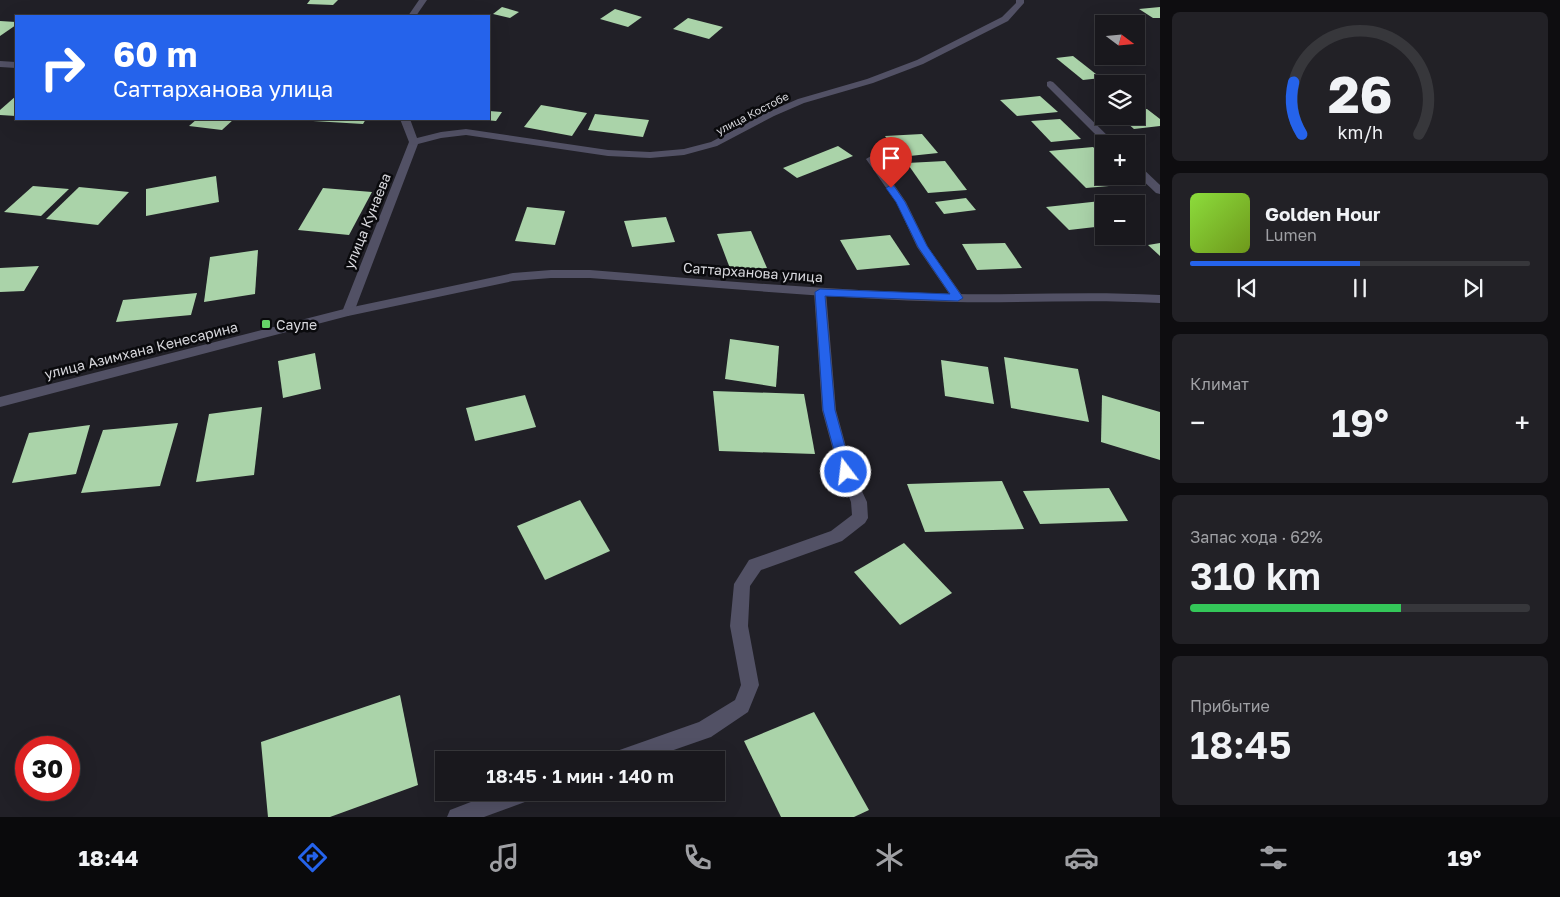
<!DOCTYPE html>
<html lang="ru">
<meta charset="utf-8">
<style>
body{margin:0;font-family:"Golos Text",sans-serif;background:#222126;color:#f1f3f6;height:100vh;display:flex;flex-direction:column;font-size:19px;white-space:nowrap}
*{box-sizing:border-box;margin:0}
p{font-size:16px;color:#9fa0a4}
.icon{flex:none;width:28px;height:28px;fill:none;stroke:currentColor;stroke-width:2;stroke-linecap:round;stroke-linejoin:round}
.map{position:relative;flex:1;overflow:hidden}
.panel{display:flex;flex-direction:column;gap:12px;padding:12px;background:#0e0d10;width:400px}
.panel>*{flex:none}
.hud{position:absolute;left:15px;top:15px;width:475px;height:105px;border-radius:0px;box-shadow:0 5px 20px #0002,0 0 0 1px #37373b;background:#2563eb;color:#fff;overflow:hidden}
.needle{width:32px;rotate:106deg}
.fabs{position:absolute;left:1095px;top:15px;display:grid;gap:10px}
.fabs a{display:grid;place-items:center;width:50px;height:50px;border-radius:0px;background:#19181d;box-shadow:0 5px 20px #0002,0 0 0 1px #37373b;font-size:25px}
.speed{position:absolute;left:15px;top:736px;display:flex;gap:10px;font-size:25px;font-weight:700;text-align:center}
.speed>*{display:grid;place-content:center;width:65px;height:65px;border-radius:50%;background:#19181d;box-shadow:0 5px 20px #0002,0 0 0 1px #37373b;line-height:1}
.speed .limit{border:8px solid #d22;background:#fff;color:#111}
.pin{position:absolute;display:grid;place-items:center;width:42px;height:42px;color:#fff;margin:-51px -21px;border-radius:50% 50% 50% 0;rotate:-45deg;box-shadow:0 0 5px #0007}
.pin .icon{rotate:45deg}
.me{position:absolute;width:55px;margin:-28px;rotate:345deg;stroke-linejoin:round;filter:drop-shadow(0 0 4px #0008)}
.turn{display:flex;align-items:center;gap:18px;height:105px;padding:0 15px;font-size:22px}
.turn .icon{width:65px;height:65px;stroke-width:2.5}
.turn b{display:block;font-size:35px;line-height:42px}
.big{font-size:38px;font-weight:600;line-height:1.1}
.panel .card{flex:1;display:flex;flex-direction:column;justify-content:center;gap:8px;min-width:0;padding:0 18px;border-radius:8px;background:#222126}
.panel .dial{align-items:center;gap:0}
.dial svg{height:130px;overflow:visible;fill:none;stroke:#37373b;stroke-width:7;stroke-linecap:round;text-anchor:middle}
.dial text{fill:#f1f3f6;stroke:none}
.song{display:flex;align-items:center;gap:15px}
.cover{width:60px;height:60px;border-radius:8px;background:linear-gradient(135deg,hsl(90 70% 55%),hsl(80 70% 35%))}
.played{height:5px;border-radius:2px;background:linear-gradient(90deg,#2563eb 50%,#37373b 50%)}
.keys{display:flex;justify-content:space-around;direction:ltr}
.heat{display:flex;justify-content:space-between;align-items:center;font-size:28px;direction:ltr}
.charge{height:8px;border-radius:4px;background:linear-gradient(90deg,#34c759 62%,#37373b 0)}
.trip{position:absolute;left:435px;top:751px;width:290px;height:50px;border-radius:0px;background:#19181d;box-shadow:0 5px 20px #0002,0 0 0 1px #37373b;font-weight:600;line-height:50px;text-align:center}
.tabs{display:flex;height:80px;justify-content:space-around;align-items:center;background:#0a0a0c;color:#9fa0a4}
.tabs .icon{width:35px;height:35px}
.tabs .current{color:#2563eb}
.tabs b{font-size:22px;color:#f1f3f6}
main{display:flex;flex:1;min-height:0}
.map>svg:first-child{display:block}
</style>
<main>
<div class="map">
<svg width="1160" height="817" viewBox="0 0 1160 817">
<rect width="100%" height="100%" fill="#212027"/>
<g fill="#aad3a9">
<path d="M310,0H338L333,5L307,4Z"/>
<path d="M502,7L519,12L510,18L493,14Z"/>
<path d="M1160,7V18H1153L1139,9Z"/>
<path d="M615,9L642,17L628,27L600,19Z"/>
<path d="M688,18L723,27L709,39L673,29Z"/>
<path d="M0,21L16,22V25L0,36Z"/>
<path d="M1073,56L1101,78L1083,80L1056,58Z"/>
<path d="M16,96V116L0,115V110Z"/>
<path d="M1040,96L1058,112L1017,116L1000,100Z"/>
<path d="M541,105L587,113L572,136L524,127Z"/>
<path d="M1147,109L1160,119V126L1134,129L1119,116H1136V110Z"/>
<path d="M489,111L502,112L496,121L485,120L489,119Z"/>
<path d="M595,114L649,120L643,137L588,130Z"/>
<path d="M197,119H234L222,130L189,126Z"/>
<path d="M314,119H366L363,124L313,121Z"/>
<path d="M1060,119L1081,139L1051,142L1031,121Z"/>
<path d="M922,134L938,153L900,157L885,136Z"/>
<path d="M838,146L853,156L797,178L783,168Z"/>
<path d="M1093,147L1104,157V176H1124L1132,184L1086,188L1049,151Z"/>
<path d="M945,161L967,190L928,193L907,163Z"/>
<path d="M216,176L219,202L146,216V189Z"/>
<path d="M33,186L69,189L41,216L4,212Z"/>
<path d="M79,187L129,192L98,225L46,219Z"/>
<path d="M323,188L372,192L349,235L298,230Z"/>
<path d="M966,198L976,210L944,214L935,202Z"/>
<path d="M1119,199L1125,204H1104V226L1069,230L1046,207Z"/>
<path d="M527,207L565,211L555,245L515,241Z"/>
<path d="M666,217L675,242L632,247L624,221Z"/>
<path d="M751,231L767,268L731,271L717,234Z"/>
<path d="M890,235L910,265L857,270L840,240Z"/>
<path d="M1005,243L1022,268L977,270L962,244Z"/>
<path d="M1160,243V256L1148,245Z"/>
<path d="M258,250L255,294L204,302L210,257Z"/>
<path d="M39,266L24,291L0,292V268Z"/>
<path d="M197,293L191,315L116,322L123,300Z"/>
<path d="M730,339L779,346L776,387L725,379Z"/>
<path d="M315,353L321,389L283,398L278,361Z"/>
<path d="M1004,357L1078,369L1089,422L1011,408Z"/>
<path d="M941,360L988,367L994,404L945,396Z"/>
<path d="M713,391L804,394L815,454L719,451Z"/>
<path d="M525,395L536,427L475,441L466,408Z"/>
<path d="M1102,395L1160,412V460L1101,442Z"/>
<path d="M262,407L254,475L196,482L209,414Z"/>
<path d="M178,423L160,486L81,493L103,430Z"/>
<path d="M90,425L76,474L12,483L29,433Z"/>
<path d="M1002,481L1024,529L925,532L907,484Z"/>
<path d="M1109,488L1128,521L1040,524L1023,491Z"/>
<path d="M580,500L610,551L545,580L517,526Z"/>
<path d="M904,543L952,593L900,625L854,572Z"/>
<path d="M400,695L418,785L330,817H268L261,742Z"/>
<path d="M814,712L869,810L854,817H781L744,741Z"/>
</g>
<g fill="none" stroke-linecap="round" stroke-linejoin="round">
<g fill="#525165" fill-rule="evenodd">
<path d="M419,0H427L416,16H408Z"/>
<path d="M1016,0H1024V3L1008,21L923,64L873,83L804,103L774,116L717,146L684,155L650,158L608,156L466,135L441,138L418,144L354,312L348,316L342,312L409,142L400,119H410L417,138L441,132L466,129L608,150L650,152L684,149L711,142L768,112L798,99L867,79L917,60L1002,17L1016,3Z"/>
<path d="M0,61L16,62V68L0,67Z"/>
<path d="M1050,81L1053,82L1116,144H1105L1047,86V82Z"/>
<path d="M871,156L875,157L906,202L928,247L964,298L962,301H954L917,247L896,202L866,159Z"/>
<path d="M1136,165L1140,166L1160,185V194L1156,193L1136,174Z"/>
<path d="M820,288L826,292L836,410L853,472L867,502L868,518L865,523L842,541L761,570L750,586L748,626L759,685L748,712L711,737L645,760H608L611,753L699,722L735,700L741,685L730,626L734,584L749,560L831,531L852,515L851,502L839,472L822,410L814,292Z"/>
<path d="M497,792H536L533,799L484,817H447L450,810Z"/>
</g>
<path fill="#525165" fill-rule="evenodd" d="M551,270H590C712,280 834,291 956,294C1024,295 1092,291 1160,295V303C1092,299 1024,303 956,302C834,299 712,287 590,278H551L513,281L348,316L0,407V397L348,308L513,273Z"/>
</g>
<path fill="#2563eb" stroke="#184099" d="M891,185L894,186L905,202L927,246L963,298L958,301L825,296L835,410L852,472L850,476H842L840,472L823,410L815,292L820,289L950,294L918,247L896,202L886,188Z"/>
<rect fill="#65d467" stroke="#0a0a0d" stroke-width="2" x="261" y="319" width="10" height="10" rx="2.5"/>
<g text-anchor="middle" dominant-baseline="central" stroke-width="5" stroke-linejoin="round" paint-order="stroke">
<g font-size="11" fill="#d7d7dc" stroke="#0a0a0d">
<text transform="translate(752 113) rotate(-27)">улица Костобе</text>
</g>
<g font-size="14" fill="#d7d7dc" stroke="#0a0a0d">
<text transform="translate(367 221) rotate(-68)">улица Кунаева</text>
<text transform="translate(753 272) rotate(4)">Саттарханова улица</text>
<text transform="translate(141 350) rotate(-14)">улица Азимхана Кенесарина</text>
</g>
<g font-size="14" fill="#d7d7dc" stroke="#0a0a0d" text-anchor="start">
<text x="276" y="324">Сауле</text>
</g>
</g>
</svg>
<div class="fabs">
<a><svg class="needle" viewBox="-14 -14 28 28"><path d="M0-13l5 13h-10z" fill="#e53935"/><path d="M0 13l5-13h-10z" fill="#9fa0a4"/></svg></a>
<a><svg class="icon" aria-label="layers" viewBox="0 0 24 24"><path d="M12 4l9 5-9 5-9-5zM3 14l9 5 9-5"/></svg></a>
<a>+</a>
<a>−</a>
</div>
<div class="speed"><div class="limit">30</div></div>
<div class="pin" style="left:891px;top:188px;background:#d93025"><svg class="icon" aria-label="arrive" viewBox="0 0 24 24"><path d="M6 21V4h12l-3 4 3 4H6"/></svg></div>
<svg class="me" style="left:846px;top:472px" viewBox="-20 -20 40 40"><circle r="17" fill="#2563eb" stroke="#fff" stroke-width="3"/><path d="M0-11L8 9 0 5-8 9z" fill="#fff"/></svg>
<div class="trip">18:45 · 1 мин · 140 m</div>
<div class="hud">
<div class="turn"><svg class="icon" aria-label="right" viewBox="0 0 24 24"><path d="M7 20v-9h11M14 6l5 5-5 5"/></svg><div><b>60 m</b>Саттарханова улица</div></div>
</div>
</div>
<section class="panel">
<div class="card dial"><svg viewBox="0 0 100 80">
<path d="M14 69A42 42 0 1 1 86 69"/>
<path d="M14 69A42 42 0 0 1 9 37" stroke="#2563eb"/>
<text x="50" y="56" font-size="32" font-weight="700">26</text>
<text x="50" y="72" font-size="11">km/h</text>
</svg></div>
<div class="card">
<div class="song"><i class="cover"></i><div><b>Golden Hour</b><p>Lumen</p></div></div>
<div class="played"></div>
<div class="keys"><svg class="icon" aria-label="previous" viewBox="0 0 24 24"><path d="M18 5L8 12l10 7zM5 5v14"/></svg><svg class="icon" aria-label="pause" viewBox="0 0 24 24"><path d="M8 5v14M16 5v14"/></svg><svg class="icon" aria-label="next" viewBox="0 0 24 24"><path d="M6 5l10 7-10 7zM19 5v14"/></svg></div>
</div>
<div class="card"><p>Климат</p>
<div class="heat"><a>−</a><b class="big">19°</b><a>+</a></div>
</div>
<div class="card"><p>Запас хода · 62%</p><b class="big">310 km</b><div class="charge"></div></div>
<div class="card"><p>Прибытие</p><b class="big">18:45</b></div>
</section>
</main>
<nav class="tabs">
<b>18:44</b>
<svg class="icon current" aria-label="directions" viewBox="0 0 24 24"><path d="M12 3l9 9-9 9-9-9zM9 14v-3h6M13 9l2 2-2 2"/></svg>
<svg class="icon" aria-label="music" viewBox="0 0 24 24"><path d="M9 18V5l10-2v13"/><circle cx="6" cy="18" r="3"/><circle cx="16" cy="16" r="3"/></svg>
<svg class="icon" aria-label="phone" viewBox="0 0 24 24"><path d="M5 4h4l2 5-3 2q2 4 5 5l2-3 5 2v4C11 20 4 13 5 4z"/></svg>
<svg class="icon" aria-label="climate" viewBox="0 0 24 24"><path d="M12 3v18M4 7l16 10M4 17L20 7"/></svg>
<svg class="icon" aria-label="car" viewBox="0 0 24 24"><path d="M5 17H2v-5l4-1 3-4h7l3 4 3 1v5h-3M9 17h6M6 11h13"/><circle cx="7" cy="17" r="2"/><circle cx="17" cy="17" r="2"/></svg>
<svg class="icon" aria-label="filters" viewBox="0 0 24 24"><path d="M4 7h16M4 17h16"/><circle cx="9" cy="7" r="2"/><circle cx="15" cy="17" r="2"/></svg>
<b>19°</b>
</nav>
